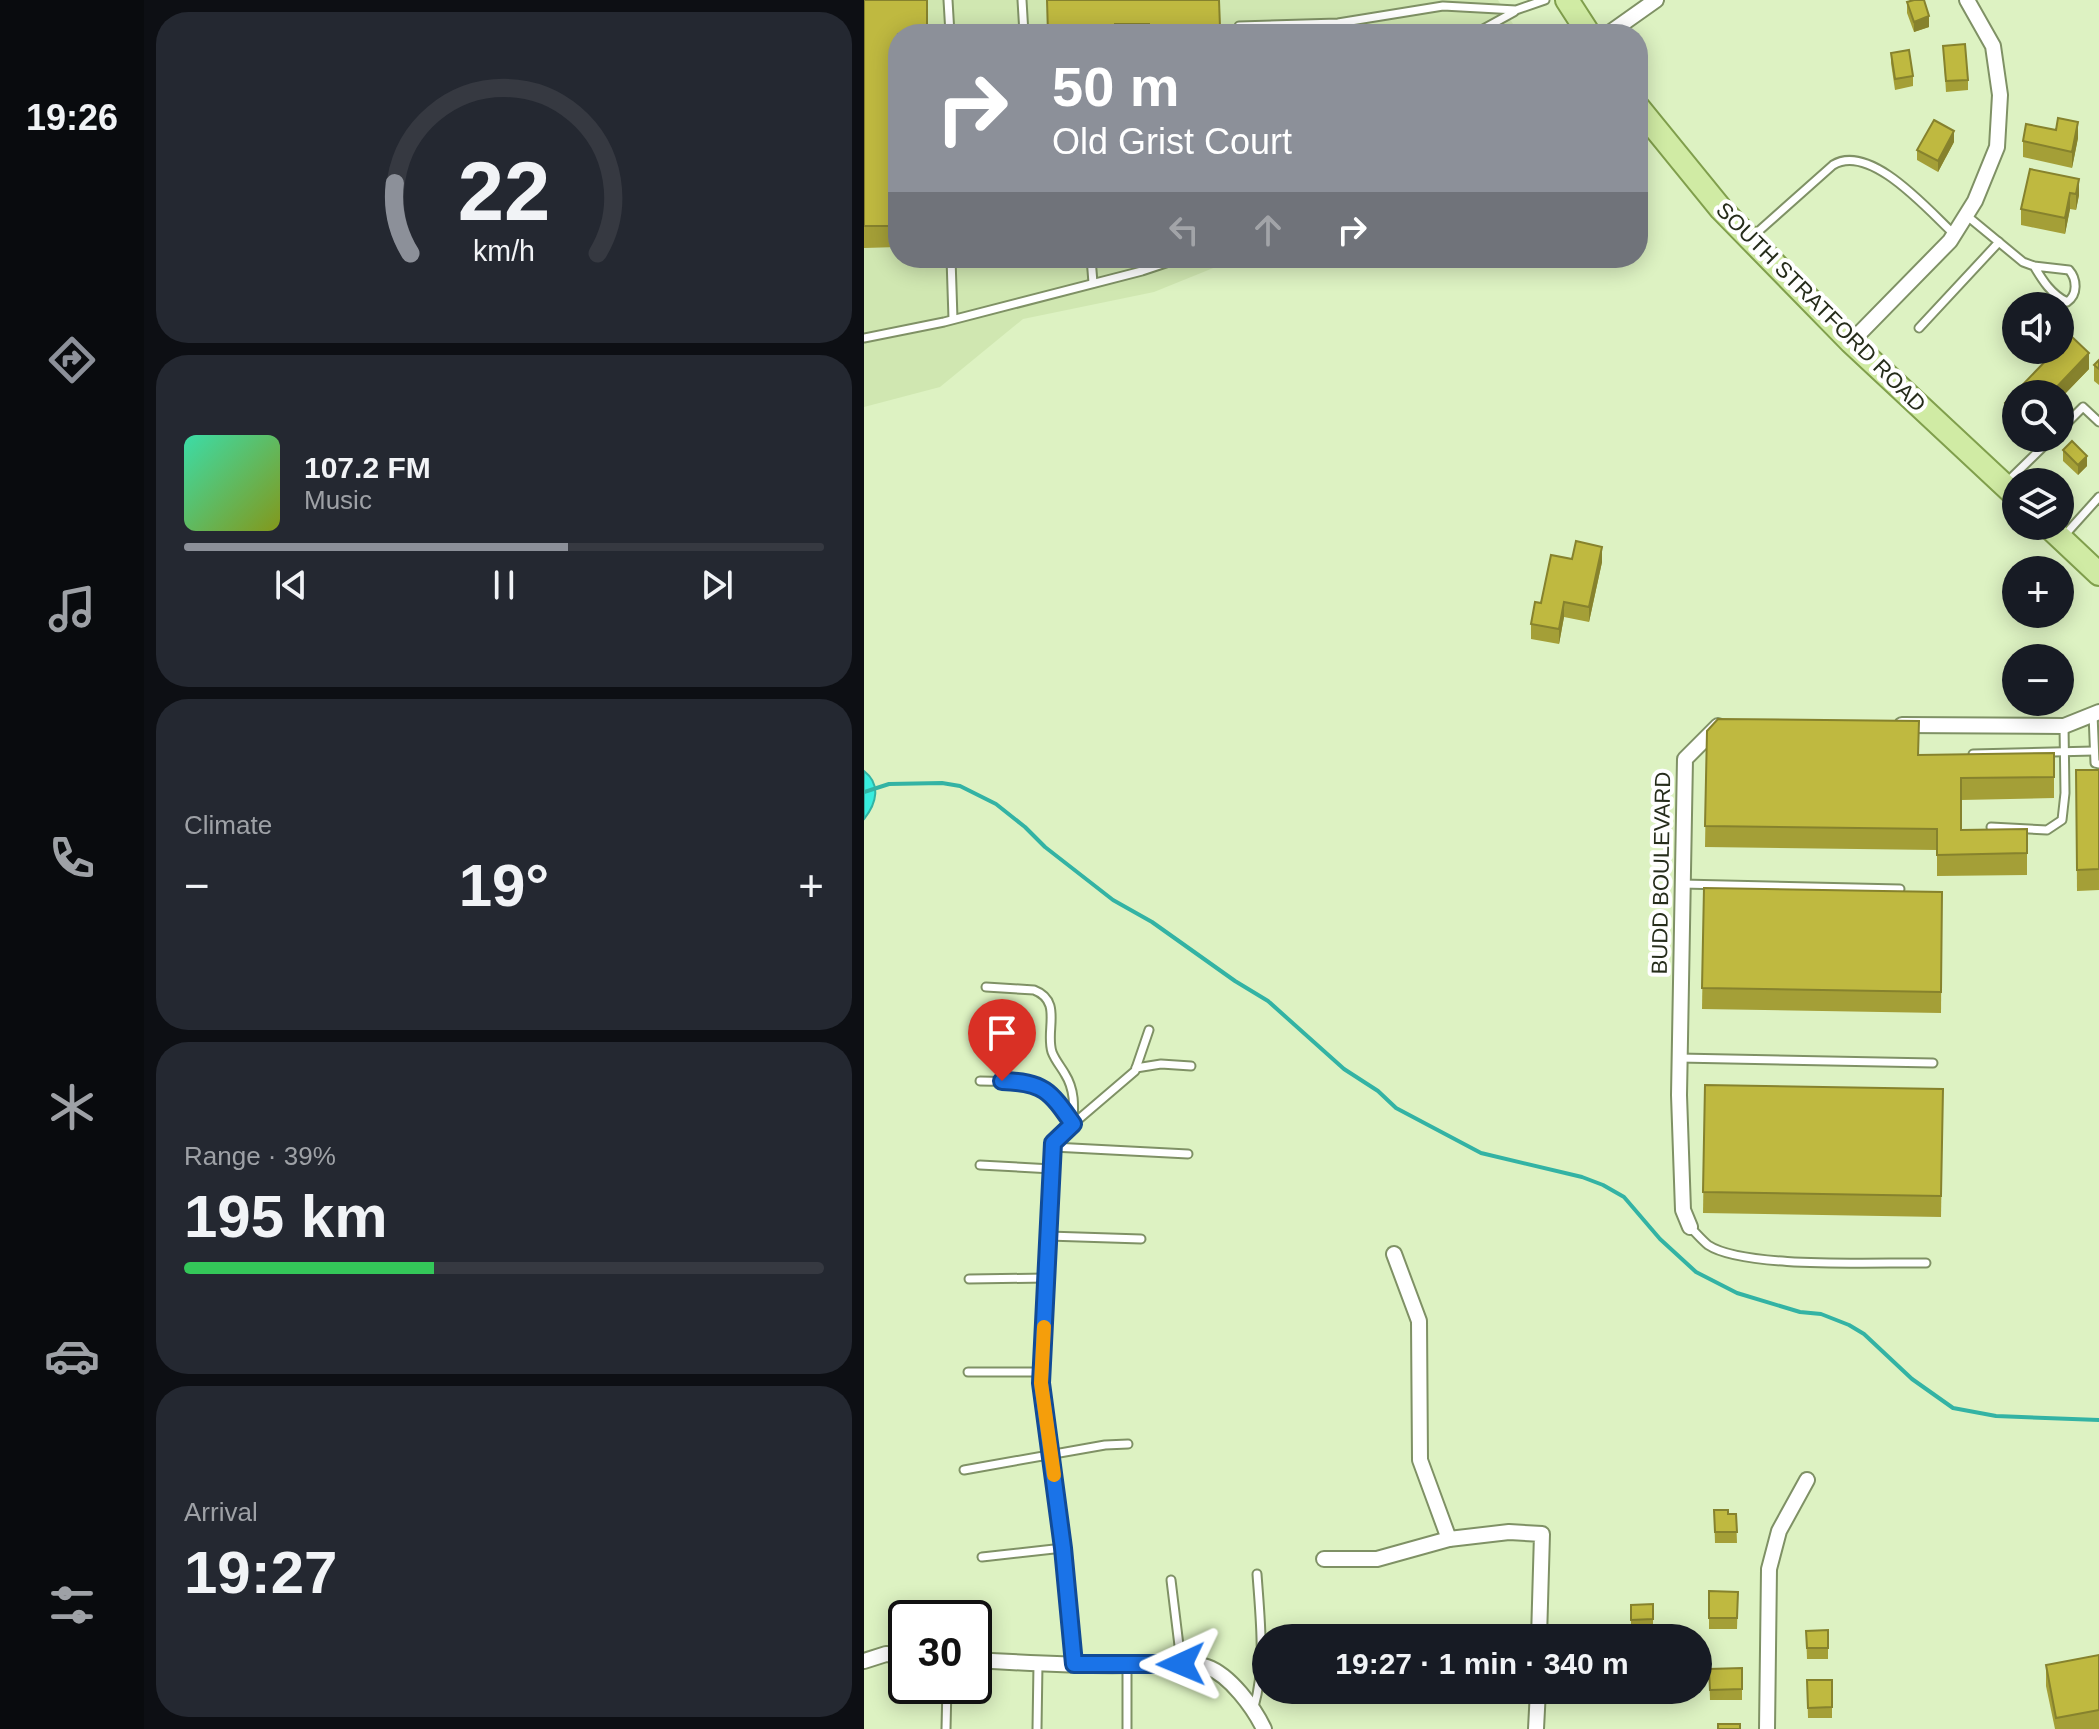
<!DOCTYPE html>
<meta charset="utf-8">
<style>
body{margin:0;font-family:Helvetica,sans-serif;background:#242831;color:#f1f3f6;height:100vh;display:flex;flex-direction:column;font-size:30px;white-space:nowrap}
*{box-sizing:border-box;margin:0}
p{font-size:26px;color:#9ea1a6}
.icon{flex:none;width:44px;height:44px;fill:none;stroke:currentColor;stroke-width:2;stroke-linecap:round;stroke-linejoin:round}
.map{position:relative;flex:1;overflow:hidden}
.drawer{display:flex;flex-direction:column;gap:12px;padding:12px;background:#0d0f14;width:720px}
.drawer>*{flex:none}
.guide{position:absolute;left:24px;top:24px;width:760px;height:244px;border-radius:32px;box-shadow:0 4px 20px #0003;background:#8c9099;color:#fff;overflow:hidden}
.buttons{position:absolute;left:1138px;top:292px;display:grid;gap:16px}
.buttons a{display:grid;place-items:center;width:72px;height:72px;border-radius:50%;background:#171b24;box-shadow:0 4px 20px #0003;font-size:40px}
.speed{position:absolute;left:24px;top:1600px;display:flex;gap:16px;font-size:40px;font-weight:700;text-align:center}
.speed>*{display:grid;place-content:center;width:104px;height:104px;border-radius:50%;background:#171b24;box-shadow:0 4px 20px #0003;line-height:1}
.speed .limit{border:4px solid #111;border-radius:12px;background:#fff;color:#111}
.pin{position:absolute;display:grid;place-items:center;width:68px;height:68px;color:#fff;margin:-82px -34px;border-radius:50% 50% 50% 0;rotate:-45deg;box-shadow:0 0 8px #0007}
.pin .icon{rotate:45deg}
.me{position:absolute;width:88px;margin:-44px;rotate:269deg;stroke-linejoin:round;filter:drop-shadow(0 0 6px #0008)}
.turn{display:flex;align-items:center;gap:28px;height:168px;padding:0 32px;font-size:36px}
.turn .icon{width:104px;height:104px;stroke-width:2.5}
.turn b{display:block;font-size:56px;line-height:68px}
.lanes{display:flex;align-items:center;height:76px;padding:0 32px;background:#0003;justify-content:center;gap:40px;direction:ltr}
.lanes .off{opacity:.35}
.big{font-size:60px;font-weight:800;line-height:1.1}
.drawer .widget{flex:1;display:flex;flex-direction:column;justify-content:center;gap:12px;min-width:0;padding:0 28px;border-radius:32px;background:#242831}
.drawer .dial{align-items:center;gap:0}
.dial svg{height:208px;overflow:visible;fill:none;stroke:#363941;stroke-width:7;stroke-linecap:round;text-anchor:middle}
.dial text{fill:#f1f3f6;stroke:none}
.song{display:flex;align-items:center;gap:24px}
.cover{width:96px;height:96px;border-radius:12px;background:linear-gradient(135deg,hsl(160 70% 55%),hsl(70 70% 35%))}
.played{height:8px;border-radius:4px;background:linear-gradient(90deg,#8c9099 60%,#363941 60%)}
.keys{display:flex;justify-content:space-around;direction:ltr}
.heat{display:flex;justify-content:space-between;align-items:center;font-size:44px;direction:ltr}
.charge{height:12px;border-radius:6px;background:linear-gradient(90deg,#34c759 39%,#363941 0)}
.trip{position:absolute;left:388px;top:1624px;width:460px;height:80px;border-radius:40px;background:#171b24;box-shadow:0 4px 20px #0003;font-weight:800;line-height:80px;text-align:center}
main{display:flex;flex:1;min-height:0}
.tab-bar{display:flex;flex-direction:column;width:144px;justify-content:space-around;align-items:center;background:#090b0e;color:#9ea1a6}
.tab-bar .icon{width:56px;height:56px}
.tab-bar .current{color:#8c9099}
.tab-bar b{font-size:36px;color:#f1f3f6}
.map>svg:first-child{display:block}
</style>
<main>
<nav class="tab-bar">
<b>19:26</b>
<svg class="icon current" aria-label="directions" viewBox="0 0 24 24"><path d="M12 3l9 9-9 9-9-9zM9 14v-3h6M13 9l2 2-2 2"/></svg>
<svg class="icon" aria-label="music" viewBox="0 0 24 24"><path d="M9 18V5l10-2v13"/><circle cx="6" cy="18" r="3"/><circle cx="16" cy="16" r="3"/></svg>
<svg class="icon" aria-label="phone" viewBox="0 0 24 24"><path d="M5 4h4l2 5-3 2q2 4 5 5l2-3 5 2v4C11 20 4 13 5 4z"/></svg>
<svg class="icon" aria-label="climate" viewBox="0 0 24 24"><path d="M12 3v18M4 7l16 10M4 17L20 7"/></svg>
<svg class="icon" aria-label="car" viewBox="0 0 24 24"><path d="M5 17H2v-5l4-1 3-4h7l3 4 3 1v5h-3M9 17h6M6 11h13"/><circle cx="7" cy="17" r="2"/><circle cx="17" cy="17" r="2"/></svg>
<svg class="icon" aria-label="filters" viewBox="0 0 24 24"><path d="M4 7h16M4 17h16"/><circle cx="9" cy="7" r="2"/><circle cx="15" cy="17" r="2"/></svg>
</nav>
<section class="drawer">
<div class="widget dial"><svg viewBox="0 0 100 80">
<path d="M14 69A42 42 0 1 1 86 69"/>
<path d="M14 69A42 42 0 0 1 8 42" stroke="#8c9099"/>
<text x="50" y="56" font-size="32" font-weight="700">22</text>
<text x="50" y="72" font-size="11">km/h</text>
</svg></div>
<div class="widget">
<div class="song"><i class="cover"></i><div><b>107.2 FM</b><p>Music</p></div></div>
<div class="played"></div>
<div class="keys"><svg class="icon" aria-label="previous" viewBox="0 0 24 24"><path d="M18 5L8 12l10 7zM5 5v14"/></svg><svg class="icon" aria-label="pause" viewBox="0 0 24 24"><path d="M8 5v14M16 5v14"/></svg><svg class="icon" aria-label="next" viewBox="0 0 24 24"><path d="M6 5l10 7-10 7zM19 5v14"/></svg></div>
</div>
<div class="widget"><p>Climate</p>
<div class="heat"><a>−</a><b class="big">19°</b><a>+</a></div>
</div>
<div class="widget"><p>Range · 39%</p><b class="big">195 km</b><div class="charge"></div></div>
<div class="widget"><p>Arrival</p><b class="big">19:27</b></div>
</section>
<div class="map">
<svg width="1235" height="1729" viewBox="0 0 1235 1729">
<rect width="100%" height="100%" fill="#ddf2c2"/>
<path fill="#d0e7b1" d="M0,0H634L654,32L34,34V258H374L290,292L159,319L76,387L0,407Z"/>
<path fill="#38edde" stroke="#33b3a4" stroke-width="2" d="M0,771C17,784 13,803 0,819Z"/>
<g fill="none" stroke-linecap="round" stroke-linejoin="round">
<path stroke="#33b3a4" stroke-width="4" d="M0,792L25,784L78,783L96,786L132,804L161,827L181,847L249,900L288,922L371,981L404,1001L480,1069L514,1091L532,1108L617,1153L718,1177L739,1185L760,1197L796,1239L832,1272L873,1293L936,1312L957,1314L985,1325L1000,1334L1048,1379L1089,1408L1132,1416L1235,1420"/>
<g stroke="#7f9165" stroke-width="11">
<g id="service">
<path d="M84,0L86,34"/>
<path d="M158,0L160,34"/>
<path d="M375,26L474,23L579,6L652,10L681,0"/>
<path d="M610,34L650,12"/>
<path d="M1102,215L1159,262L1170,266L1205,270C1213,279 1214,295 1203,302C1187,294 1179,281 1170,266"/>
<path d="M888,237L969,165C1006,142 1065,211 1090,234"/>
<path d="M87,258L89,319"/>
<path d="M227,258L229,283"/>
<path d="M1055,328L1135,242"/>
<path d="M0,338L80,322L278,271L317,258"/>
<path d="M1196,430L1219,407L1235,422"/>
<path d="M1144,481L1188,438"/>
<path d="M1199,537L1235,497"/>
<path d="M1229,714L1231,763L1235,764"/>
<path d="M1109,754L1230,751"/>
<path d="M1127,827L1183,830L1198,820L1201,793L1200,726"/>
<path d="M818,884L1036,889"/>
<path d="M122,987L170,990C199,1001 181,1030 188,1052C191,1060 197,1067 201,1074C211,1090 210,1106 209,1124"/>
<path d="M815,1058L1069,1063"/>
<path d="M272,1068L297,1064L327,1066"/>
<path d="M116,1081C167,1082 178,1078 208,1123"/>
<path d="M209,1124L271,1071L285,1030"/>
<path d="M189,1147L324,1154"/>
<path d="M116,1165L188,1169"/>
<path d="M826,1227C832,1233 838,1240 844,1245C880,1269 1014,1262 1062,1263"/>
<path d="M184,1236L277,1239"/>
<path d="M105,1279L183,1278"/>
<path d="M104,1372H178"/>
<path d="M100,1470L241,1445L264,1444"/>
<path d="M118,1557L199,1548"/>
<path d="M307,1580L317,1662"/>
<path d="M390,1707C402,1665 396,1617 393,1574"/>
<path d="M82,1729L83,1686"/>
<path d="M173,1729L174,1664"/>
<path d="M263,1729V1665"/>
</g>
</g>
<g stroke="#7f9165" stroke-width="18">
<g id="minor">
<path d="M744,34L792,0"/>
<path d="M987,342L1086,241L1111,201L1133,147L1136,95L1129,46L1103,0"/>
<path d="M1038,725L1200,726L1235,712"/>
<path d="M209,1124L189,1143L177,1383L199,1548L210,1664"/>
<path d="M826,1227L819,1210L815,1095L821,759L854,726"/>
<path d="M530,1254L555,1321L556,1460L585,1539"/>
<path d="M460,1559H513L585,1539L645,1532L678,1534L675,1638"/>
<path d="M110,1660C161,1663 212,1666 264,1665C289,1665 318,1658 343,1667C366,1675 390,1708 400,1729"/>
<path d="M0,1661L22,1654L42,1655"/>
<path d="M672,1729L674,1690"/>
<path d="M903,1729L905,1569L915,1531L943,1480"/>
</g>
</g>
<g stroke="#809f4c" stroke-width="26">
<g id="primary">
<path d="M703,0L725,34"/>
<path d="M774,107L857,209L987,342L1152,496"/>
<path d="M1184,526L1235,574"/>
</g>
</g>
<use href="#service" stroke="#fff" stroke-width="7"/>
<use href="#minor" stroke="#fff" stroke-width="14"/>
<use href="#primary" stroke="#d0eba4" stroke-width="22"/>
</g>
<g fill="#a49f37">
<path d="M0,0L34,34V247L0,248Z"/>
<path d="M355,0L356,34H183Z"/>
<path d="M1045,0H1060L1065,27L1050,32L1043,13V2L1046,1Z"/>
<path d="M1079,46L1104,80V90L1082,92Z"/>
<path d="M1027,53L1049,76V86L1031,90L1027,63Z"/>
<path d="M1192,130L1214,138L1208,168L1159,157V141Z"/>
<path d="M1090,142L1074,172L1053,160V150Z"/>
<path d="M1166,169L1215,195L1212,210L1206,209L1201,234L1157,225V209Z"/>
<path d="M1206,335L1225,353V369L1196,399V394H1152V430L1141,419V403L1192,350H1196V346Z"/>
<path d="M1235,360V385L1230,381V365Z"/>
<path d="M1199,450L1223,466L1214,475L1199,461Z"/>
<path d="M708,559L738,562L725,622L700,617L695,644L667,639V624L677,603Z"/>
<path d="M843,731L1054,755L1190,753V798L1097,800V830L1163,829V875L1073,876V850L841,847Z"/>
<path d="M1212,770H1235V890L1213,891Z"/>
<path d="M840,888L1078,892L1077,1013L838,1009Z"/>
<path d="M841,1085L1079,1089L1077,1217L839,1213Z"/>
<path d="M850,1510L864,1514H872L873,1543H851Z"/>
<path d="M845,1591L874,1592L873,1629H845Z"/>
<path d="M789,1604V1630L767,1631V1605Z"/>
<path d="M964,1630V1659H943L942,1631Z"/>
<path d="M1235,1655V1729H1191L1182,1686V1665Z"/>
<path d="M878,1668V1700H846L845,1669Z"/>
<path d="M943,1680H968V1718H944Z"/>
</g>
<g fill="#86822d">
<path d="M1065,16V27L1050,32V22Z"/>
<path d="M1214,122V138L1208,168V152Z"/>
<path d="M1090,131V142L1074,172V161Z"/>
<path d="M1215,179V195L1212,210V194Z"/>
<path d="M1206,193V209L1201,234V218Z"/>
<path d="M1225,353V369L1196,399V394H1186Z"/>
<path d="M1223,456V466L1214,475V465Z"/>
<path d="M738,547V562L725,622V607Z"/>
<path d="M700,602V617L695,644V629Z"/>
</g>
<g fill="#bfb940" stroke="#86822d" stroke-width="2">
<path d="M0,0H63V34H34V226H0Z"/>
<path d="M183,0H355L356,27L285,28V24H251V34H184Z"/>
<path d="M1050,0H1060L1065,16L1050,22L1043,2Z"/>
<path d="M1101,44L1104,80L1082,81L1079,46Z"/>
<path d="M1045,50L1049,76L1031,79L1027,53Z"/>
<path d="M1194,118L1214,122L1208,152L1159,141L1162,124L1192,130Z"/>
<path d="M1070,120L1090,131L1074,161L1053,150Z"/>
<path d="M1166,169L1215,179L1212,194L1206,193L1201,218L1157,209Z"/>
<path d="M1206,335L1225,353L1186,394H1152V414L1141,403L1192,350H1196V346Z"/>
<path d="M1235,360V369L1230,365Z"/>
<path d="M1208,441L1223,456L1214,465L1199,450Z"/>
<path d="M712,541L738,547L725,607L700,602L695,629L667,624L671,602L677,603L687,555L708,559Z"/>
<path d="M854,719L1055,721L1054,755L1190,753V777L1097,778V830L1163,829V853L1073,855V829L841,826L843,731Z"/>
<path d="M1212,770H1235V869L1213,870Z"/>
<path d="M840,888L1078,892L1077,992L838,988Z"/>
<path d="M841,1085L1079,1089L1077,1196L839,1192Z"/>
<path d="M850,1510H864V1514H872L873,1532H851Z"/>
<path d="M845,1591L874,1592L873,1618H845Z"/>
<path d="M789,1604V1619L767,1620V1605Z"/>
<path d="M964,1630V1648H943L942,1631Z"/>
<path d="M1235,1655V1710L1192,1718L1182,1665Z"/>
<path d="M878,1668V1689L846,1690L845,1669Z"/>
<path d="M943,1680H968V1707L944,1708Z"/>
<rect x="854" y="1724" width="22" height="5"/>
</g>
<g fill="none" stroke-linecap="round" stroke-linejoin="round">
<g stroke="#114b97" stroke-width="20">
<path id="route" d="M138,1081C180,1082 186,1091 209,1124L189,1143L177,1383L199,1548L210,1664H317"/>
</g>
<use href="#route" stroke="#1a73e8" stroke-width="14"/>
<path stroke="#f59e0b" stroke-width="14" d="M180,1327L177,1383L190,1475"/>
</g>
<g text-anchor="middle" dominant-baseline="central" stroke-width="8" stroke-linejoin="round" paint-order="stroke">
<g font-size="22" fill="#262d1b" stroke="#fff">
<text transform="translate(957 307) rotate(45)">SOUTH STRATFORD ROAD</text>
<text transform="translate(797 873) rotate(-89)">BUDD BOULEVARD</text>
</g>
</g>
</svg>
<div class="buttons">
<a><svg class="icon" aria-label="sound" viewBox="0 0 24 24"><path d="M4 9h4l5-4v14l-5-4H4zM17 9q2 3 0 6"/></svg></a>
<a><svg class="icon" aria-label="search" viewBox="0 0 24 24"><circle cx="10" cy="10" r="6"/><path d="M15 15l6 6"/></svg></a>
<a><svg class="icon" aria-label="layers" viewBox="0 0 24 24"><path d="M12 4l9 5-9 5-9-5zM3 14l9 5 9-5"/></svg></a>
<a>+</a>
<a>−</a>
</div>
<div class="speed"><div class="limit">30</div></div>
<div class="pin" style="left:138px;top:1081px;background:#d93025"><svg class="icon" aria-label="arrive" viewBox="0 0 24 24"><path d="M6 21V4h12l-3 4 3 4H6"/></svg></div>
<svg class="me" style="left:317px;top:1664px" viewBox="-20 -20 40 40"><path d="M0-17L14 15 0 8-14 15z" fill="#1a73e8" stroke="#fff" stroke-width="4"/></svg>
<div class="trip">19:27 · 1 min · 340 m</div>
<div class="guide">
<div class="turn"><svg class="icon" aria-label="right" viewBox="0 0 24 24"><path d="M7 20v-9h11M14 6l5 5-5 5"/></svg><div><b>50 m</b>Old Grist Court</div></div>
<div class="lanes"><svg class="icon off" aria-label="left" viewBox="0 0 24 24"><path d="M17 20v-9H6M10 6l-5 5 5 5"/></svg><svg class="icon off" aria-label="ahead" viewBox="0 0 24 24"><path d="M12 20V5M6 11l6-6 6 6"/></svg><svg class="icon" aria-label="right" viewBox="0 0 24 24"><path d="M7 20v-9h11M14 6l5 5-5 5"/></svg></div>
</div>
</div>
</main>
